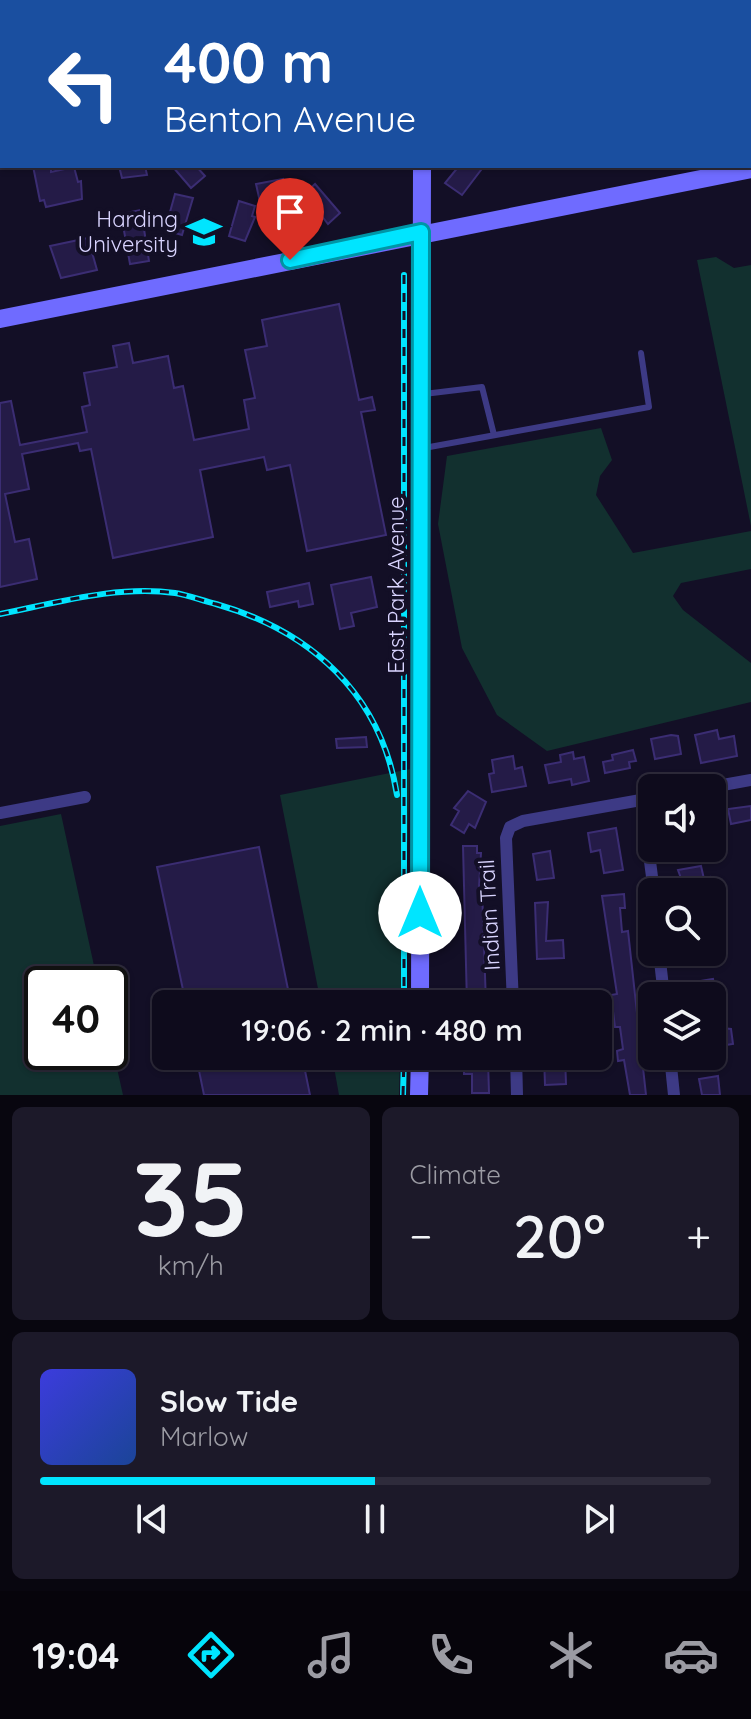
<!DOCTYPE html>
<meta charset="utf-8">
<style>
body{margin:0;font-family:Quicksand,sans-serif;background:#1c1929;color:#f1f3f6;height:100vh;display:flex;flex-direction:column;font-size:30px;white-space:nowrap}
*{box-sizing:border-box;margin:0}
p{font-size:26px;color:#9b9ba3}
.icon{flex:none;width:44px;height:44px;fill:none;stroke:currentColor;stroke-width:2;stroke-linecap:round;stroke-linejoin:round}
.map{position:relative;height:1095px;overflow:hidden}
.drawer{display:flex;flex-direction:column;gap:12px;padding:12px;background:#08060f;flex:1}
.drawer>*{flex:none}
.hud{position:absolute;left:0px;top:0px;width:752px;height:168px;box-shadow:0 2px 6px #0004,0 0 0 2px #2e2b3b;background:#1a4fa0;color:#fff;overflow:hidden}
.controls{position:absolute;left:638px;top:774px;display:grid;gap:16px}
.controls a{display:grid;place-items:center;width:88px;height:88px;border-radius:12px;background:#0e0b1c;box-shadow:0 2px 6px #0004,0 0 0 2px #2e2b3b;font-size:40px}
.speed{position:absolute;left:24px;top:966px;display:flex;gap:16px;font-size:40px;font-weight:700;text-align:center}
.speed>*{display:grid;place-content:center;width:104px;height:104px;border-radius:50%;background:#0e0b1c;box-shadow:0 2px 6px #0004,0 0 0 2px #2e2b3b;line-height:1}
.speed .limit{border:4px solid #111;border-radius:12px;background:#fff;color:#111}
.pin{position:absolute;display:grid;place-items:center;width:68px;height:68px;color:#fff;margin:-82px -34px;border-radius:50% 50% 50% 0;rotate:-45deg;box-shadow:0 0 8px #0007}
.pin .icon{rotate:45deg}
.me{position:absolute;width:88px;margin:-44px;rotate:0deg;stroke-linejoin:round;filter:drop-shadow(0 0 6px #0008)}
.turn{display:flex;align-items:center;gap:28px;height:168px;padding:0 32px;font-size:36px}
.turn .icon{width:104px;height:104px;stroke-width:2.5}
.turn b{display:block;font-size:56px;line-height:68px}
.big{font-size:60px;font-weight:600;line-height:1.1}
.drawer .card{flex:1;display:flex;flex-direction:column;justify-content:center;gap:12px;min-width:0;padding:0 28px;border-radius:12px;background:#1c1929}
.drawer .dial{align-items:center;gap:0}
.dial b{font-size:104px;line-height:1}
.song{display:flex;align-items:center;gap:24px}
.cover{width:96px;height:96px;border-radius:12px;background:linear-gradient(135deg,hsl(240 70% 55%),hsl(220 70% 35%))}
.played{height:8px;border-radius:4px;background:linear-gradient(90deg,#00e5ff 50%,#2e2b3b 50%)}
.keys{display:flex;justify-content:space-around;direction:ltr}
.heat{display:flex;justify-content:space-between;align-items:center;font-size:44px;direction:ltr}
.drawer .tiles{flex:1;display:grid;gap:12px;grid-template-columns:1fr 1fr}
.card:last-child{grid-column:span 2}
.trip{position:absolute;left:152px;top:990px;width:460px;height:80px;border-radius:12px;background:#0e0b1c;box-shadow:0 2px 6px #0004,0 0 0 2px #2e2b3b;font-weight:600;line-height:80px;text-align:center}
.menu{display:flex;height:128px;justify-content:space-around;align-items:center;background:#06040b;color:#9b9ba3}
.menu .icon{width:56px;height:56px}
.menu .current{color:#00e5ff}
.menu b{font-size:36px;color:#f1f3f6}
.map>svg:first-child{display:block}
</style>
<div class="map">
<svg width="751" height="1095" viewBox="0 0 751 1095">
<rect width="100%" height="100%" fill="#130f26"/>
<g fill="#12302f">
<path d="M623,0H751V158L750,2Z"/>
<path d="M716,257L734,268L751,265V526L697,260Z"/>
<path d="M601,428L612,460L600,476L596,495L633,553L751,531V569L681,583L673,596L683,610L751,663V702L547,751L497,715L462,648L438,524L447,456Z"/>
<path d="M410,769L402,1004H321L280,795Z"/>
<path d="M61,814L98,984H42V1052H110V1037L123,1095H0V826Z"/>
<path d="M332,1056H400L399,1095H339Z"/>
</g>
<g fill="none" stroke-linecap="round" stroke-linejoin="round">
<g stroke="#0a1f44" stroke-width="3">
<path d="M116,2L129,0"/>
<path d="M0,31L2,28"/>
</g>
</g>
<g fill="#241b47" stroke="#3b2d73" stroke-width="2">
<path d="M33,166H51V172L74,167L78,182L81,181L82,199L46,207L44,200L40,201Z"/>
<path d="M119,166H145L147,175L122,178Z"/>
<path d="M172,166H196L205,176L191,188Z"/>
<path d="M459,166H484L462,195L445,183Z"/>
<path d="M283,179L287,199L260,202L256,184Z"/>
<path d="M315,184L340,213L328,224L321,215L318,218L303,195Z"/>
<path d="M175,194L193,198L182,235L165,230Z"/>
<path d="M239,201L255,206L252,216L255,217L245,241L229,236Z"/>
<path d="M141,210L149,261L130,264L121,214Z"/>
<path d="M88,238L97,270L61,278L50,246Z"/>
<path d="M339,304L359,400L372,397L375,410L361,412L386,535L307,551L290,465L267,470L264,457L200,470L213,537L113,558L91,449L80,451L78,443L22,454L29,489L5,494L15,542L29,539L37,579L0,587V403L11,401L20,445L87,432L82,407L90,405L84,373L117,367L113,346L129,343L133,363L168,356L174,388L183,386L194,440L249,429L244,400L255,398L245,350L267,346L262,320Z"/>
<path d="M371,577L377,607L351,613L354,626L340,629L331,585Z"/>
<path d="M309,583L313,604L299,607L298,601L270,607L267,592Z"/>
<path d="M717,730L719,739L734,736L737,756L701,763L695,735Z"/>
<path d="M671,735L678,736L681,754L655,759L651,739Z"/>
<path d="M366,737L367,747L337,748L336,739Z"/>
<path d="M633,750L636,761L629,762L630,768L605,773L603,762L613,760L612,755Z"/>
<path d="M573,752L574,759L584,757L589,781L572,785L571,779L549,783L545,765L561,762L560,755Z"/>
<path d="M513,756L515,769L522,767L526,786L492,792L489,774L494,773L492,760Z"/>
<path d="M468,791L486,802L475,828L469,824L464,833L451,825L459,811L454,808Z"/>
<path d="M751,806V820L731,824L728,809Z"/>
<path d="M616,828L623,870L604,873L600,850L591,852L588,833Z"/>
<path d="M463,846H477V853H481L479,888H482L486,1004H467Z"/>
<path d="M259,847L291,1004H186L157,867Z"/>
<path d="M550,851L554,878L537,880L533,854Z"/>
<path d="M701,866L704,879L710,877L712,892H686L678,870Z"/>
<path d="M624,894L625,908H620L622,932L628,931L646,1095H630L624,1060L618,1061L617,1051L623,1049L620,1027H615L611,995L617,994L602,896Z"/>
<path d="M548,902L546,941L563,940L564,958L537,959L535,903Z"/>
<path d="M713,979L716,996H696L694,982Z"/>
<path d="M721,1028L731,1029L733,1044L712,1047V1030Z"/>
<path d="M196,1056H302L310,1095H204Z"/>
<path d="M544,1056H565L566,1084L545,1085Z"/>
<path d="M488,1060L489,1093H472V1074H464V1061Z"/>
<path d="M718,1076L720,1095H702L699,1079Z"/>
</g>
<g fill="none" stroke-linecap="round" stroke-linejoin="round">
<g stroke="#2fb8b0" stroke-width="2" stroke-dasharray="4 6" stroke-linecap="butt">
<path d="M490,2L493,0"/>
<path d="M0,69H2"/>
<path d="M0,117L2,113"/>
</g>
<g stroke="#3d3a85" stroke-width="6">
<path d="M424,394L482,387L494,435"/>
<path d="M424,448L649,407L641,353"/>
</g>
<g stroke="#3d3a85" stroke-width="12">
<path d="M706,788L751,780"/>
<path d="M642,800L654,892"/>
<path d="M0,813L85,797"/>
<path d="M659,952L664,996"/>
<path d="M513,1004L506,838L510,827L523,821L652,798"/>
<path d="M516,1056L517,1095"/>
<path d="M670,1056L674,1095"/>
</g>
<g stroke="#6f6bff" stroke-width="18">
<path d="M424,2V0"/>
<path d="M0,319L751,169"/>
<path d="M420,1004L422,166"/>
<path d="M419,1095L420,1056"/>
</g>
<g stroke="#00e5ff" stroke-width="6">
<g id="rail">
<path d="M404,275V1004"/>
<path d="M0,614C56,603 117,585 175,593C188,595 203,601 216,604C311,631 381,694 397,795"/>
<path d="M403,1095L404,1056"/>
</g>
</g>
<use href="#rail" stroke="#130f26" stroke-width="3" stroke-dasharray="9" stroke-linecap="butt"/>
</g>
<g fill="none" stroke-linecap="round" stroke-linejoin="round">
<g stroke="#0095a6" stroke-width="20">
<path id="route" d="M290,260L421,232L420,913"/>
</g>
<use href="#route" stroke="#00e5ff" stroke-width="14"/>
</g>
<defs>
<g id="university-bare" transform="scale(2.76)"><path d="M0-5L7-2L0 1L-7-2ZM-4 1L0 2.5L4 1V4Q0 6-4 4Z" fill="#00e5ff" stroke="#130f26" stroke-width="2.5" paint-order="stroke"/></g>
</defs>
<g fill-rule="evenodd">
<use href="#university-bare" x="204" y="232"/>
</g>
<g text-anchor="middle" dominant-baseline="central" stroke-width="8" stroke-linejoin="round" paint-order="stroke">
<g font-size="22" fill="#d9d4ff" stroke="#130f26" text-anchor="end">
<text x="178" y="219">Harding<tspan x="178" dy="25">University</tspan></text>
</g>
<g font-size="22" fill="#d9d4ff" stroke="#130f26">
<text transform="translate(396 585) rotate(-90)">East Park Avenue</text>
<text transform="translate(489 915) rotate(-93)">Indian Trail</text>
</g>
</g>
</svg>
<div class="controls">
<a><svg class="icon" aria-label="sound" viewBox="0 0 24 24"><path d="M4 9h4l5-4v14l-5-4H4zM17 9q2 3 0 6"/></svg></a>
<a><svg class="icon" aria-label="search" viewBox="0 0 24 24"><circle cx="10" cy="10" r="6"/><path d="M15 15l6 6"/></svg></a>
<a><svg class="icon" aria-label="layers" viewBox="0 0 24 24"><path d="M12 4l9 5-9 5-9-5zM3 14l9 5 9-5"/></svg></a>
</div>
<div class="speed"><div class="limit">40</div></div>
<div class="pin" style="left:290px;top:260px;background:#d93025"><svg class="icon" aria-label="arrive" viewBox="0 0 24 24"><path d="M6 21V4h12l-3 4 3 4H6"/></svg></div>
<svg class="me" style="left:420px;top:913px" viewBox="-20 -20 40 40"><circle r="19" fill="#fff"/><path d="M0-13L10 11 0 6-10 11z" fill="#00e5ff"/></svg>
<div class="trip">19:06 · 2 min · 480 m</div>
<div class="hud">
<div class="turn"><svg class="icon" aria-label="left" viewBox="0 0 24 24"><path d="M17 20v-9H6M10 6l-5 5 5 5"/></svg><div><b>400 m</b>Benton Avenue</div></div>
</div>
</div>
<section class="drawer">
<div class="tiles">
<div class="card dial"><b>35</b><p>km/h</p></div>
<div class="card"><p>Climate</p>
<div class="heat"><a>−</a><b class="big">20°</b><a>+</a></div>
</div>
<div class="card">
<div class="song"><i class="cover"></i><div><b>Slow Tide</b><p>Marlow</p></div></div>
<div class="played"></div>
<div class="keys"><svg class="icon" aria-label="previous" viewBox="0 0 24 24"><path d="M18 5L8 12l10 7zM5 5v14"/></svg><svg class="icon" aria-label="pause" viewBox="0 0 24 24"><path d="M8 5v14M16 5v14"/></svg><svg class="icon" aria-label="next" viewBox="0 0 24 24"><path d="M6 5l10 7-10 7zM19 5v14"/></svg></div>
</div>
</div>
</section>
<nav class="menu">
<b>19:04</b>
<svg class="icon current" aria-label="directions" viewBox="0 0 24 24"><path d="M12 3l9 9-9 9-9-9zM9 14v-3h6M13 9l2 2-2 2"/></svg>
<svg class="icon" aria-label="music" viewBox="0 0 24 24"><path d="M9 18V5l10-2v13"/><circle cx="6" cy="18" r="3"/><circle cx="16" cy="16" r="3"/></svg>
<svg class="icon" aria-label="phone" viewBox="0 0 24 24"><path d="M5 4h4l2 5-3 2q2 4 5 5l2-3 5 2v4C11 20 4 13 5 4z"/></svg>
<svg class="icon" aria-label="climate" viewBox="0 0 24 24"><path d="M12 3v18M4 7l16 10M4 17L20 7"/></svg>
<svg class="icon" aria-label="car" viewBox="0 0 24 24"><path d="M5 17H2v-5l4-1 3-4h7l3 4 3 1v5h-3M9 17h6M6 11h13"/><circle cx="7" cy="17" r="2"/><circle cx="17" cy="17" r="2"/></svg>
</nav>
